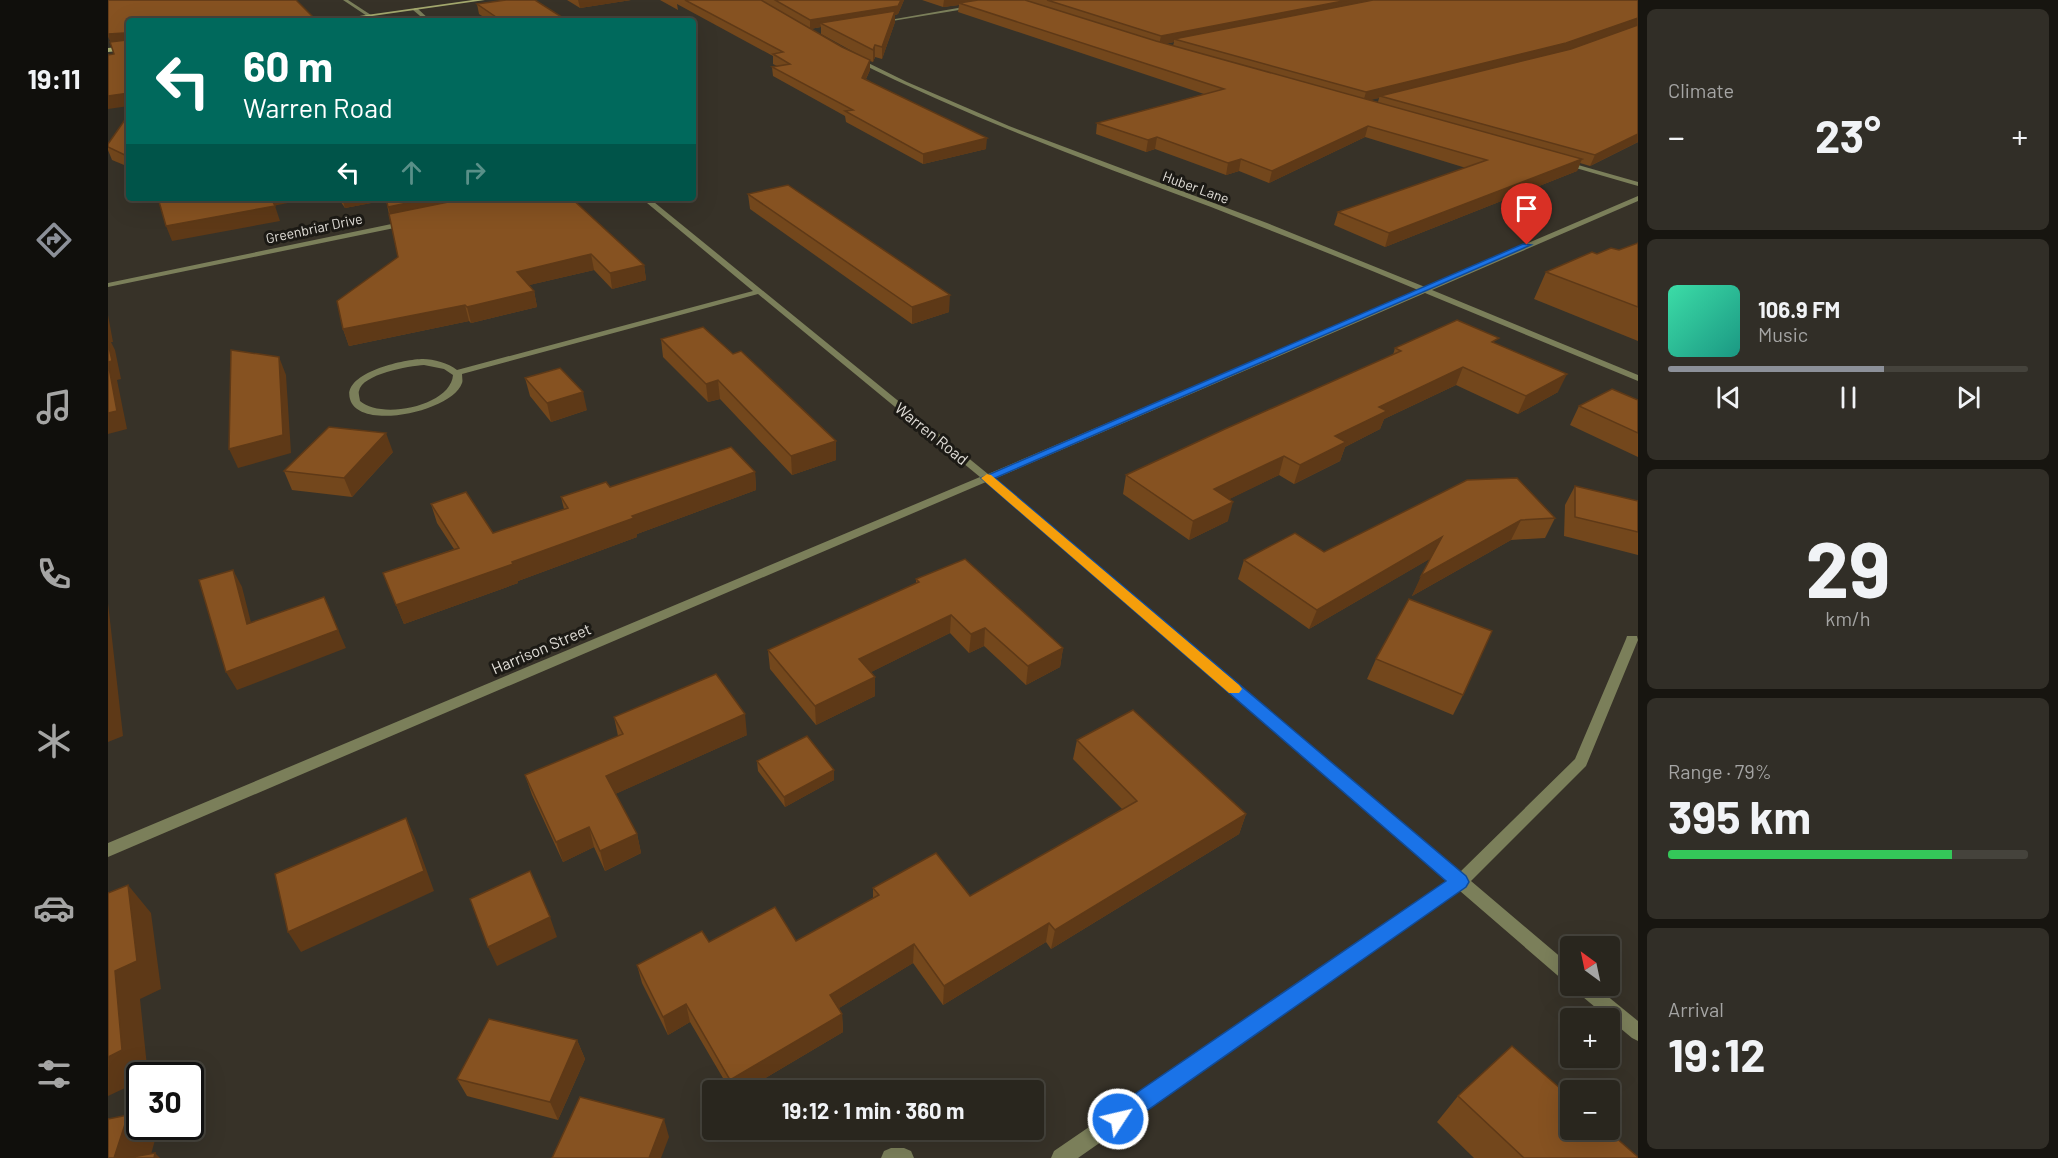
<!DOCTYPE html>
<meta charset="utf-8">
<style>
body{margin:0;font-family:Barlow,sans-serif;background:#312e27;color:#f1f3f6;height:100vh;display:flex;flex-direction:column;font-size:22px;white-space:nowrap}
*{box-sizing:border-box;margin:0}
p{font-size:20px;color:#a5a5a4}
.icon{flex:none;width:33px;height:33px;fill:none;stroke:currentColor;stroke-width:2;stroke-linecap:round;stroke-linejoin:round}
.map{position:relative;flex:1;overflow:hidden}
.details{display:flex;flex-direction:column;gap:9px;padding:9px;background:#171510;width:420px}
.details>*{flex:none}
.hud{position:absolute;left:18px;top:18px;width:570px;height:183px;border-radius:6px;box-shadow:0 6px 24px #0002,0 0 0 2px #45433c;background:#00695c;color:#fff;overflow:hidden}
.needle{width:39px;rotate:327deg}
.tools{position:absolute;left:1452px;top:936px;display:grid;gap:12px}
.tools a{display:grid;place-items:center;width:60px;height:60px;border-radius:6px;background:#29261e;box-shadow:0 6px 24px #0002,0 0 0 2px #45433c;font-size:30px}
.speed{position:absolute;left:18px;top:1062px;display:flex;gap:12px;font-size:30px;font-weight:700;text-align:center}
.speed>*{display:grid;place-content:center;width:78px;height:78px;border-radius:50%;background:#29261e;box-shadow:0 6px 24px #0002,0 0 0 2px #45433c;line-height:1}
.speed .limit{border:3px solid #111;border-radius:9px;background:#fff;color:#111}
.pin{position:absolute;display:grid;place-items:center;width:51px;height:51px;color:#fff;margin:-62px -26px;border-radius:50% 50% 50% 0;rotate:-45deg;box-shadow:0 0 6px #0007}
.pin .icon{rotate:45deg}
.me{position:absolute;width:66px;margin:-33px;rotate:55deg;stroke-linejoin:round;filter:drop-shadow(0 0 4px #0008)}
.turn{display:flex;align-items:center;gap:21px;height:126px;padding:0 18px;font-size:27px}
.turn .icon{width:78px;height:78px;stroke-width:2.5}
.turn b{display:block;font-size:42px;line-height:51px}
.lanes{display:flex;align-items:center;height:57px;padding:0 18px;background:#0003;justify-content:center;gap:30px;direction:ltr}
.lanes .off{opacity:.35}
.big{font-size:45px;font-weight:700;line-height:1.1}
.details .widget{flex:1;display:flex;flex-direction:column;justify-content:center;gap:9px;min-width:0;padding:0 21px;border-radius:9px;background:#312e27}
.details .dial{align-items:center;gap:0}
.dial b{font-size:78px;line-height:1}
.song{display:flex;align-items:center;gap:18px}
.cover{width:72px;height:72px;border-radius:9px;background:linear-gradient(135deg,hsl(160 70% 55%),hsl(170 70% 35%))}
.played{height:6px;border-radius:3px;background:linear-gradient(90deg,#8c9099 60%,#45433c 60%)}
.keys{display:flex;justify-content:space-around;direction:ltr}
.heat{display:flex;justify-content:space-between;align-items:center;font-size:33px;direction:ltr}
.charge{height:9px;border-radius:4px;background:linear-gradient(90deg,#34c759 79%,#45433c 0)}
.trip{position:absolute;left:594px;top:1080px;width:342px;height:60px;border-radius:6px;background:#29261e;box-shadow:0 6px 24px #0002,0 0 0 2px #45433c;font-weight:700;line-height:60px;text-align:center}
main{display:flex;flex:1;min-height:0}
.menu{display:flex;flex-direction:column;width:108px;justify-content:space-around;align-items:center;background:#100f0c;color:#a5a5a4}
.menu .icon{width:42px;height:42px}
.menu .on{color:#8c9099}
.menu b{font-size:27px;color:#f1f3f6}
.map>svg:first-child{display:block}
</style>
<main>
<nav class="menu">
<b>19:11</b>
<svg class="icon on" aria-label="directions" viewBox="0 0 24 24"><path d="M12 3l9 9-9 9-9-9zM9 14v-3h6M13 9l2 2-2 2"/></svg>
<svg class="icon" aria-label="music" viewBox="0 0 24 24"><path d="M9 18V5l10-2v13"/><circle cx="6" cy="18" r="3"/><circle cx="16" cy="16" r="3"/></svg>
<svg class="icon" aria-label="phone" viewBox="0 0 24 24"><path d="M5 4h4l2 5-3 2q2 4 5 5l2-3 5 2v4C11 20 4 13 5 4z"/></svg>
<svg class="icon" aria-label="climate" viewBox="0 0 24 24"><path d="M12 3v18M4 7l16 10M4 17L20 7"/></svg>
<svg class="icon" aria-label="car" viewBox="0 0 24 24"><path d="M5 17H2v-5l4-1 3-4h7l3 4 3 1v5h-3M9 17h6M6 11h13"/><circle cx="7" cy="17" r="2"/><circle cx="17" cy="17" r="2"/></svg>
<svg class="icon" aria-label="filters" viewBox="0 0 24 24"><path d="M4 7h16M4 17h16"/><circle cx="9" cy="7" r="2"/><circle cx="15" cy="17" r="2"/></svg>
</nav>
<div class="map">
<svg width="1530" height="1158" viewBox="0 0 1530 1158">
<rect width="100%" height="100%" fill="#373228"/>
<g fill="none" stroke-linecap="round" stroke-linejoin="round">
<g fill="#7b7f5a" fill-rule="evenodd">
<path d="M235,0H240L263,15L259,16Z"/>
<path d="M867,5L869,7L772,23L770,22Z"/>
<path d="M307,8H309L323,21H318L305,10Z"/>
<path d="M748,57L799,82L901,126L1159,223L1317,287L1530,196V201L1324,290L1530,375V381L1317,293L886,479L1352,872L1467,759L1518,639L1519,636H1529L1530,640L1478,766L1363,881L1462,965V983L1456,981L1352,891L970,1158H943L946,1151L1340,881L878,482L0,857V843L872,477L650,294L354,374C354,377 355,381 354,383C345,411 251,432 242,399C234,373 296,359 315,359C326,359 340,363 349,370L645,291L533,198H541L880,474L1310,290C1241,261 1172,234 1103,207C982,162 862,118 746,60ZM316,365L336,369L345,375C343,406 273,420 252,401C252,400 250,392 251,391C254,374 301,366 316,365Z"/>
<path d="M1456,161L1530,182V186L1454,164L1453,163Z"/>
<path d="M298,221H301V225L0,287V283Z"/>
<path d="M1466,986H1487L1530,1021V1041L1524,1038L1469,992Z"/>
<path d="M783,1148H796L803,1151L806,1158H773L776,1151Z"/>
</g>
<g fill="#a4a96e" fill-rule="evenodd">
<path d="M365,0H377L229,21H216Z"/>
<path d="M21,46V50L0,52V48Z"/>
</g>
</g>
<g fill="#73471c" fill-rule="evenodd">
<path d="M459,0H523L472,8Z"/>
<path d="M552,0H796L790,14L787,15V22L774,59L767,57L765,62L762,61V70L758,79L878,149L815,164L738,122L737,116L665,76L664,67L669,66L665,64V56L569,4L570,10ZM713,27V34L753,56L734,47L702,29Z"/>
<path d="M814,0H1530V142L1482,166L1472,163L1469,171L1277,247L1226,225L1230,212L1358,168L1257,137L1161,183L1131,171L1118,175L1047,149L1038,152L988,134L989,123L1096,94L850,12L851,5L835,7ZM1066,42L1065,46L1057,44ZM1271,98L1270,102L1262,100L1265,99Z"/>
<path d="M369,4L460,21H382L371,14Z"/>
<path d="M21,114V167L4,160L0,150V144Z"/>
<path d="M640,194L841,312L804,324L642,209Z"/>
<path d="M230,198H463L536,265L538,280L504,289L486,270L421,285L426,291L429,307L363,323L361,321L241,346L235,329L290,257L278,200L237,208Z"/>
<path d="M1530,243V341L1426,299L1438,272L1511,250Z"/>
<path d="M553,339L625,354L728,441V460L684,475L612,399L600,402L555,357Z"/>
<path d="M1389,344L1450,392L1410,414L1348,385L1276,419L1272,429L1237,447L1232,461L1186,484L1171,475L1121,499L1120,521L1081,540L1015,494L1018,475L1285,355L1287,348Z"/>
<path d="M417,378L479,410L443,422L422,396Z"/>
<path d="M1530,400V457L1462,425L1471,406Z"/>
<path d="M285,452L244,497L184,490L176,471Z"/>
<path d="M647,472L648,490L529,534V537L410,581V583L296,624L275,573L346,549L329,523L323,504L385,533L456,509L453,497L502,487Z"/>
<path d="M1359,480L1447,518L1437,538L1403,540L1304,596L1323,558L1201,629L1130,579L1136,560L1216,552Z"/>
<path d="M1467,486L1530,501V555L1456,536L1457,505Z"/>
<path d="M808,579L955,648L952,667L918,685L876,646L861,653L842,633L763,672L767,677V696L708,725L662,669L660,650L808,583Z"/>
<path d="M1268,659L1355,695L1345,715L1259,679Z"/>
<path d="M506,717L639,735L507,794L529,834L533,853L497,871L486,847L455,862L424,795L417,775L510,736Z"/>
<path d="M969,740L1138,814L1131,834L943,949L938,942L835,1005L805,963L731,1008L734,1014L735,1032L637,1090H622L582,1022L560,1035L534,983L529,965L601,942L688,941L765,898V888L862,896L1014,809L965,759Z"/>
<path d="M649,761L726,770V780L677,807L650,771Z"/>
<path d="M469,1040L477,1059L450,1120L359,1096L349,1079Z"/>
<path d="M1350,1096L1530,1158H1366L1329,1122Z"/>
</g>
<g fill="#5e3917">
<path d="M470,0H523L472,8Z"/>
<path d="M793,0H796L790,14L787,15V22L774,59V47L712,23L713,27L702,29V20Z"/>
<path d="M836,0H889L851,3V5L835,7Z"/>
<path d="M1240,0H1280L1066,39V42L1051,45L1053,36Z"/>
<path d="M1530,18V26L1454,52L1272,96L1271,98L1255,102L1258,92Z"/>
<path d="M16,33L21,44L4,45L0,37V34Z"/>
<path d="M767,45V57L765,62V50Z"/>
<path d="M762,60V70L754,87V78Z"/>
<path d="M21,93V106L0,109V96Z"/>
<path d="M1260,126L1257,137L1161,183L1164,171Z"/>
<path d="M1530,134V142L1482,166L1487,155Z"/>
<path d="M1049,137L1047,149L1038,152L1040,140Z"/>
<path d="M879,138L878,149L815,164V154Z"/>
<path d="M1133,159L1131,171L1118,175L1120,163Z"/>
<path d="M1474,159L1469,171L1277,247L1281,233Z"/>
<path d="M162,198H204L165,206Z"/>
<path d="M234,198H279L280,200L237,208Z"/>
<path d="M323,198H396L284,221L280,207Z"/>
<path d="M167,206L172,221L64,241L58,226Z"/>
<path d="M483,254L486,270L413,287L409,272Z"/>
<path d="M536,265L538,280L504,289L502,273Z"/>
<path d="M426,291L429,307L363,323L359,307Z"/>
<path d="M842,295L841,312L804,324V307Z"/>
<path d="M357,305L361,321L241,346L235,329Z"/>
<path d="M0,315L5,342H3L7,350L13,379L9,380L19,429L0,434Z"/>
<path d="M171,357L178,375L183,453L130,468L121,449Z"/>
<path d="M1355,367L1348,385L1276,419L1272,429L1237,447L1232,461L1186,484L1192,465L1227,436L1271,407Z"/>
<path d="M1459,374L1450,392L1410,414L1418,396Z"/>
<path d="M610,380L612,399L600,402L598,384Z"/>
<path d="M475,392L479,410L443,422L439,403Z"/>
<path d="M278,433L285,452L244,497L236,478Z"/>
<path d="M728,441V460L684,475L683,456Z"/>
<path d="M1176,456L1171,475L1101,509L1106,489Z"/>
<path d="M647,472L648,490L529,534V537L410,581V583L296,624L288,605L404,562L524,516Z"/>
<path d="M1125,502L1120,521L1081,540L1085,521Z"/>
<path d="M1413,520L1403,540L1304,596L1313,576Z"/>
<path d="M1334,537L1325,557L1201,629L1209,610Z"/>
<path d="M125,570L134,587L148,642L139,624Z"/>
<path d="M216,597L238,648L129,690L118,672Z"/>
<path d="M0,603L15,736L0,742Z"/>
<path d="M843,615L842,633L751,678V659Z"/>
<path d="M877,628L876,646L861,653L863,634Z"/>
<path d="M955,648L952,667L918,685L920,666Z"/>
<path d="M767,677V696L708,725L707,706Z"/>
<path d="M637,714L639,735L503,796L498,776Z"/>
<path d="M726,770V780L677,807L676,797Z"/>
<path d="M1138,814L1131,834L943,949L947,930Z"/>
<path d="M298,818L307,838L326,891L193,952L180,932Z"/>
<path d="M481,827L486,847L455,862L448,842Z"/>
<path d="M529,834L533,853L497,871L492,851Z"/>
<path d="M20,885L43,913L53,989L32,999L40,1076H32V1081L0,1096V1057L7,971Z"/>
<path d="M442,917L449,937L389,966L380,947Z"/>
<path d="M941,923L938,942L835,1005L836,986Z"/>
<path d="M806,944L805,963L723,1013L722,995Z"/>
<path d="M578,1004L582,1022L560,1035L555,1017Z"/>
<path d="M734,1014L735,1032L637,1090H624L622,1080Z"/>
<path d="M469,1040L477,1059L450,1120L442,1102Z"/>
<path d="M20,1115L47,1140L42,1158H6Z"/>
<path d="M556,1119L561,1137L553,1158H541Z"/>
<path d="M47,1153L52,1158H46Z"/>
</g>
<g fill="#865221" stroke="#5e3917" stroke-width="1.5">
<path d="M0,0H188L209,21H21V93L0,96V55L6,54L2,42L18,40L19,35L16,33L0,34Z"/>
<path d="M398,0H427L460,21H394L369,4Z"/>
<path d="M577,0H653L734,47L762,60L754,78L879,138L815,154L737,111L745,110L664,67L682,64L665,54L675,52Z"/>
<path d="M667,0H793L790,6L702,20Z"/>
<path d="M870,0H917L1048,41L1474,159L1281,233L1230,212L1379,160L1260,126L1164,171L1133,159L1120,163L1049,137L1040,140L989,123L1116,89L851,3Z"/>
<path d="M939,0H1240L1053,36Z"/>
<path d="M1265,0H1530V18L1458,43L1258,92L1066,39Z"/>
<path d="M787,11L774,47L767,45L765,50L712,23Z"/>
<path d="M267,19L269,21H253Z"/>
<path d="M1530,25V134L1487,155L1272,96L1463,49Z"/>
<path d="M21,114V157L0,147V144Z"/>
<path d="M680,185L842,295L804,307L640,194Z"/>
<path d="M50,198H163L167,206L58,226Z"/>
<path d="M278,198H323L280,207Z"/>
<path d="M360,198H463L536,265L502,273L483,254L409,272L426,291L359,307L357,305L235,329L229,301L290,257L281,214Z"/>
<path d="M1530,243V307L1438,272L1484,252L1489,254L1503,248L1511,250Z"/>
<path d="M1349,320L1391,338L1384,342L1459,374L1418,396L1355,367L1271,407L1279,411L1227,436L1238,442L1192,465L1176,456L1106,489L1125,502L1085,521L1018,475L1117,429L1293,351L1287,348Z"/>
<path d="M595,327L625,354L633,351L728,441L683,456L610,380L598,384L553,339Z"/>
<path d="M0,342L4,361L0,362Z"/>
<path d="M123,350L171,357L175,435L121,449Z"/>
<path d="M0,362L9,411L0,413Z"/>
<path d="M452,368L475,392L439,403L417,378Z"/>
<path d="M1504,389L1530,400V433L1471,406Z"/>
<path d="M221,427L278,433L236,478L176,471Z"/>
<path d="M623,447L647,472L524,516L526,518L404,562L405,564L288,605L275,573L351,548L323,504L358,492L385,533L460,508L453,497L498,482L502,487Z"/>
<path d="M1409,478L1447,518L1413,520L1313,576L1334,537L1209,610L1136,560L1187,533L1216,552L1359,480Z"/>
<path d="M1467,486L1530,501V532L1467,517Z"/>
<path d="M857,559L955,648L920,666L877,628L863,634L843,615L751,659L767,677L707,706L660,650L811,582L808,579Z"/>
<path d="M125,570L139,624L216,597L230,630L118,672L91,580Z"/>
<path d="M1301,599L1384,631L1355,695L1268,659Z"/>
<path d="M608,674L637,714L498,776L529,834L492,851L481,827L448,842L417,775L515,734L506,717Z"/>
<path d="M1025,710L1138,814L947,930L941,923L836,986L806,944L722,995L734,1014L622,1080L578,1004L555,1017L529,965L594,931L601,942L667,907L688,941L771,895L765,888L828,853L862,896L1029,801L969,740Z"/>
<path d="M699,736L726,770L676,797L649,761Z"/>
<path d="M298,818L316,871L180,932L167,874Z"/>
<path d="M422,871L442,917L380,947L362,899Z"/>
<path d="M20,885L29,961L7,971L14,1050L0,1057V893Z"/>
<path d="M381,1019L469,1040L442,1102L349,1079Z"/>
<path d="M1404,1046L1462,1097V1130H1499L1530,1157V1158H1416L1350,1096Z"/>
<path d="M472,1097L556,1119L541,1158H444Z"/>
<path d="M20,1115L6,1158H0V1119Z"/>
<path d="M47,1153L46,1158H19Z"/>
</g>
<path fill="#1a73e8" stroke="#114b97" stroke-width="1.5" d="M1415,244L1423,245L887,478L1358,876L1361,882L1358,887L1017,1126L1010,1129L1002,1126L999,1119L1002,1111L1338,881L873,478Z"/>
<path fill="#f59e0b" d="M879,474L883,475L1131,685L1134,689L1131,693H1121L875,480L873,478Z"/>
<g text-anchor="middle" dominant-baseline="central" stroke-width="6" stroke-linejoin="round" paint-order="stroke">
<g font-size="14" fill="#e0ddd7" stroke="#1c1a15">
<text transform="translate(1088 187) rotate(20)">Huber Lane</text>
<text transform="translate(206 228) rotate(-12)">Greenbriar Drive</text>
</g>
<g font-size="16" fill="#e0ddd7" stroke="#1c1a15">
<text transform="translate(824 433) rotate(39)">Warren Road</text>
<text transform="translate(433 648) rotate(-23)">Harrison Street</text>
</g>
</g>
</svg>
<div class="tools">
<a><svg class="needle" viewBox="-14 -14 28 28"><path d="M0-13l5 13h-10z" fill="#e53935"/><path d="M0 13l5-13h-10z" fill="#a5a5a4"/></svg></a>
<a>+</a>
<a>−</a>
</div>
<div class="speed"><div class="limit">30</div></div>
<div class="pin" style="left:1419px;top:245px;background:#d93025"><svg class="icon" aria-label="arrive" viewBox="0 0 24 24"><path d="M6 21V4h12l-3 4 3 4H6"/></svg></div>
<svg class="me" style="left:1010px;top:1119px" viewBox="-20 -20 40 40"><circle r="17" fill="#1a73e8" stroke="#fff" stroke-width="3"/><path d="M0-11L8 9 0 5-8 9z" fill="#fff"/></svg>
<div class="trip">19:12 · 1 min · 360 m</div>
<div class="hud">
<div class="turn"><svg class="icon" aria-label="left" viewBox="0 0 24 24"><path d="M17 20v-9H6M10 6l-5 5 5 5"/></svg><div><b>60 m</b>Warren Road</div></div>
<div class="lanes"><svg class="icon" aria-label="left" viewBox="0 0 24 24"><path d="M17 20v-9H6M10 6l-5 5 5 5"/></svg><svg class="icon off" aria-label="ahead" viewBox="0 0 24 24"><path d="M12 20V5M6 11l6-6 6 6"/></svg><svg class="icon off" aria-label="right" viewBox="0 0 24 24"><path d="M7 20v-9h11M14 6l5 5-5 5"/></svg></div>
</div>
</div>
<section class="details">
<div class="widget"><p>Climate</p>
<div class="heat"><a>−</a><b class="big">23°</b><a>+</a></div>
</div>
<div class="widget">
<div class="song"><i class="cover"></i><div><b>106.9 FM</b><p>Music</p></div></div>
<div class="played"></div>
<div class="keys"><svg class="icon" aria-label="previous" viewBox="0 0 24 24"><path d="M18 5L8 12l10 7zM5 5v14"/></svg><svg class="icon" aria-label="pause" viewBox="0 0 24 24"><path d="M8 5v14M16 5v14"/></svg><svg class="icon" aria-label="next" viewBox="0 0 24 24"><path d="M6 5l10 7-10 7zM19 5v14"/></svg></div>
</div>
<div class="widget dial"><b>29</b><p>km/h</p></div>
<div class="widget"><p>Range · 79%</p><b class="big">395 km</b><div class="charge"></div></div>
<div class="widget"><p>Arrival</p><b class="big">19:12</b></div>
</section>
</main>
